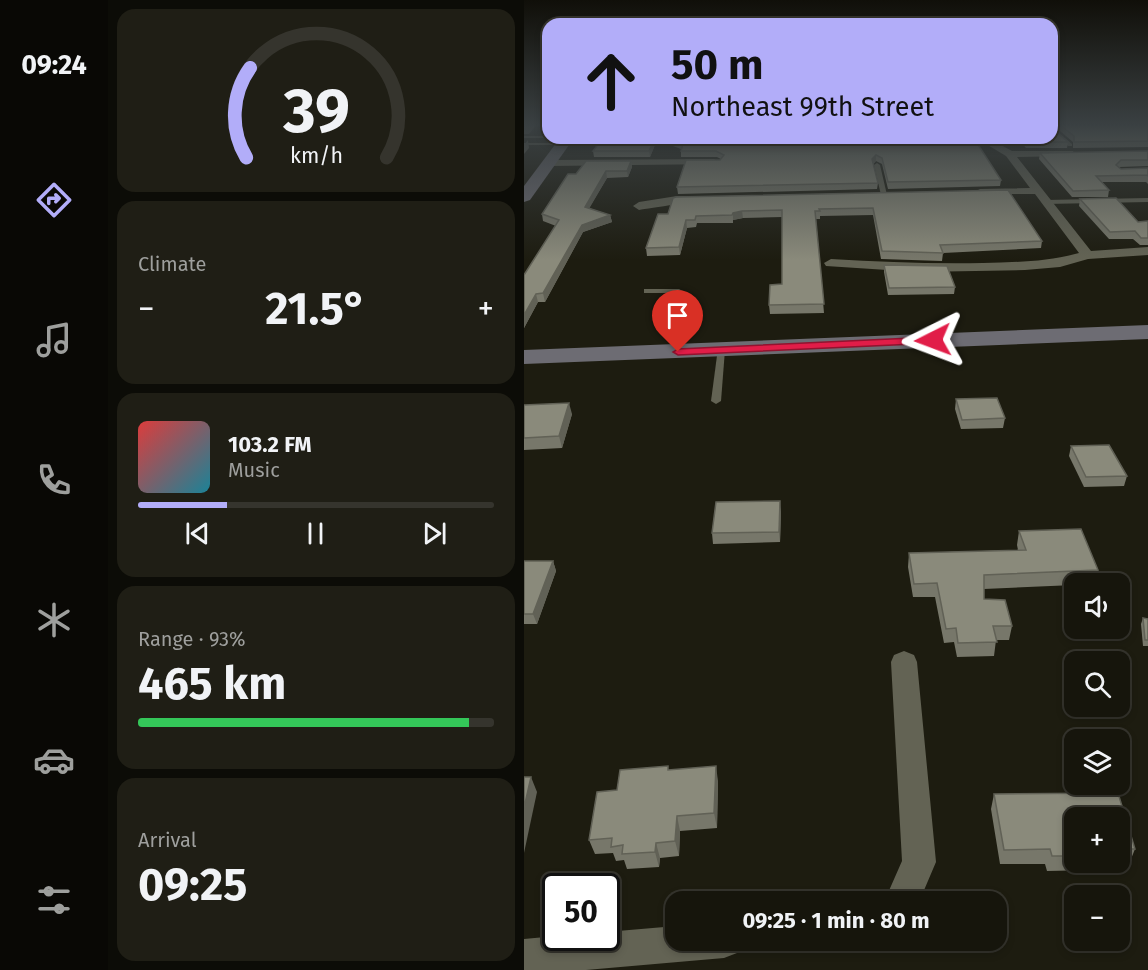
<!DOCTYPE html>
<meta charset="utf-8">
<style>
body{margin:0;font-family:"Fira Sans",sans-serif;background:#1f1e15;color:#f1f3f6;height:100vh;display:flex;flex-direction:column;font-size:22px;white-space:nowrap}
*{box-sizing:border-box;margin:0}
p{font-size:20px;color:#9e9f9d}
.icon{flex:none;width:33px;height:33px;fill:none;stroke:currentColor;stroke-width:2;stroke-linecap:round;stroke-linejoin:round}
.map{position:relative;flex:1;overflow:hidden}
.side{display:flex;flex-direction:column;gap:9px;padding:9px;background:#0c0c07;width:416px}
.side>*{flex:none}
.guide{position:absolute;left:18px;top:18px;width:516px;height:126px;border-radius:18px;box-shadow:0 3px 9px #0003,0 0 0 2px #35342d;background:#b2adf9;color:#111;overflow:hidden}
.fabs{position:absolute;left:540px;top:573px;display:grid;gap:12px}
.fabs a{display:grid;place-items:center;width:66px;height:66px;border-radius:12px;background:#16150c;box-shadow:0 3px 9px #0003,0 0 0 2px #35342d;font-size:30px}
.speed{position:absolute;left:18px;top:873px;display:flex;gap:12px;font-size:30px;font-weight:700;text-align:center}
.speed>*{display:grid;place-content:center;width:78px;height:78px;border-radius:50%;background:#16150c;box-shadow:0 3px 9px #0003,0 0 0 2px #35342d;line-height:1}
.speed .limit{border:3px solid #111;border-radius:9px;background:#fff;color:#111}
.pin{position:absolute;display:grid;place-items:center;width:51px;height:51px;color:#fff;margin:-62px -26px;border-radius:50% 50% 50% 0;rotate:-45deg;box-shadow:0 0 6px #0007}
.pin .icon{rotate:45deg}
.me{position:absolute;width:66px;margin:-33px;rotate:267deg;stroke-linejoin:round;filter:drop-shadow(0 0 4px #0008)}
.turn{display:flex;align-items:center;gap:21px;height:126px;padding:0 30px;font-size:27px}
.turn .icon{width:78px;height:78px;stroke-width:2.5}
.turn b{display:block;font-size:42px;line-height:51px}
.big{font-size:45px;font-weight:700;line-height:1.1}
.side .tile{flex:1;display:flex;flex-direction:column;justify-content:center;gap:9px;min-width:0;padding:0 21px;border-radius:18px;background:#1f1e15}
.side .dial{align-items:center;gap:0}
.dial svg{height:156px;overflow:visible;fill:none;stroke:#35342d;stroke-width:7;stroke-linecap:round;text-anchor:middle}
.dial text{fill:#f1f3f6;stroke:none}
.song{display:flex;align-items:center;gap:18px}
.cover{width:72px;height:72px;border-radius:9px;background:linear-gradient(135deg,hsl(0 70% 55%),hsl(190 70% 35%))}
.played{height:6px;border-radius:3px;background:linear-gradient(90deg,#b2adf9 25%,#35342d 25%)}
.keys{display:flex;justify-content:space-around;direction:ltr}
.heat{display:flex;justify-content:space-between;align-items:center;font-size:33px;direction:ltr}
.charge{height:9px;border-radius:4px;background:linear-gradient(90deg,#34c759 93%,#35342d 0)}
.trip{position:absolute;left:141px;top:891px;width:342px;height:60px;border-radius:18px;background:#16150c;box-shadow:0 3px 9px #0003,0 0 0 2px #35342d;font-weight:700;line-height:60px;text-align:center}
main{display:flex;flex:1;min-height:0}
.menu{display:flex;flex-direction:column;width:108px;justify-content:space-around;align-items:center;background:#090805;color:#9e9f9d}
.menu .icon{width:42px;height:42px}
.menu .current{color:#b2adf9}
.menu b{font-size:27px;color:#f1f3f6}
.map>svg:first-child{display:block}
</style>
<main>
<nav class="menu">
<b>09:24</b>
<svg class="icon current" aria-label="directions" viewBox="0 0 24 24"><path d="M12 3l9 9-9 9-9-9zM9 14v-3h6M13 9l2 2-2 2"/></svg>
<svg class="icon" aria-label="music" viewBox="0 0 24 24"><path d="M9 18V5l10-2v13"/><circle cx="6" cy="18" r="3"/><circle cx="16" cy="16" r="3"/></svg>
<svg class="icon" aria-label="phone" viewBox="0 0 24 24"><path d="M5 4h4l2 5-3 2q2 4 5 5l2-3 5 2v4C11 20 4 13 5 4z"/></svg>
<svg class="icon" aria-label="climate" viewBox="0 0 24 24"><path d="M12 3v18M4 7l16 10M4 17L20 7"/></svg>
<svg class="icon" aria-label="car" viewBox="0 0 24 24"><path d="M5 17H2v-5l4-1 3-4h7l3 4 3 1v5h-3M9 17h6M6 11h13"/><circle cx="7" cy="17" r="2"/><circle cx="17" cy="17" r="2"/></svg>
<svg class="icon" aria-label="filters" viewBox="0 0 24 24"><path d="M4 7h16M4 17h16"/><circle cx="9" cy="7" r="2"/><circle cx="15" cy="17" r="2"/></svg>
</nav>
<section class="side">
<div class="tile dial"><svg viewBox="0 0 100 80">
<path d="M14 69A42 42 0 1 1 86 69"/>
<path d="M14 69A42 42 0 0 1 16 23" stroke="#b2adf9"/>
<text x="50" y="56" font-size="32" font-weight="700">39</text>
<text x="50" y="72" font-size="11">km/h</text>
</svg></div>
<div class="tile"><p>Climate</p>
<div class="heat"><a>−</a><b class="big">21.5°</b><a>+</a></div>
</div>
<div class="tile">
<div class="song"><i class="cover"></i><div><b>103.2 FM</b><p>Music</p></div></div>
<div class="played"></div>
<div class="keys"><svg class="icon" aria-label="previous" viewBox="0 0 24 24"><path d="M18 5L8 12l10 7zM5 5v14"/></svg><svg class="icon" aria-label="pause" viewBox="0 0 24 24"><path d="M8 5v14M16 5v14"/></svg><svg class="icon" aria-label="next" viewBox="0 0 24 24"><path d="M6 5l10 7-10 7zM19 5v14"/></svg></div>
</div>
<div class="tile"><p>Range · 93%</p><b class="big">465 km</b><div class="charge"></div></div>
<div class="tile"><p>Arrival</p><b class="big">09:25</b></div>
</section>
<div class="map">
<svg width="625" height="970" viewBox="0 0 625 970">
<rect width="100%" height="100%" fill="#1d1c10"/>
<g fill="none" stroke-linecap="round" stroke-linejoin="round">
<g fill="#636354" fill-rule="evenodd">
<path d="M528,127L548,144V146H544L528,131Z"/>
<path d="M0,136H24V138H26H0Z"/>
<path d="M0,143H39L41,144L39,145H0Z"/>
<path d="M353,163L356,165L363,195L360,197L357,195L350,165Z"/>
<path d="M625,198V202L521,204L518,202L521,200Z"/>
<path d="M120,289H155L166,295L164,324L157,354H154L150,352L156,324L158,296L154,293H120Z"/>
<path d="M194,348H200L201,350L197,401L192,404L187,401Z"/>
</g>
<g fill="#636354" fill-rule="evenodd">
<path d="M452,138H464L488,151H549L550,153L545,156L493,157L567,251L625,247V255L564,259L536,267L501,270L394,272L302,266L300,263L307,259C358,262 408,264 459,263C492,262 523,262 555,253L511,194H452L450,192L456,189L506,188L482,156Z"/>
<path d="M190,159L195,162L194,164L26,166L21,163L26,160Z"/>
<path d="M153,196H176L182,199C179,201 125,208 115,210L109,206L115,202Z"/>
<path d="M380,651L390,655L393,662L412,862L395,902H360L378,861L367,662L370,655Z"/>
<path d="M152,926V940H218L213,953L200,958L62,970H0V939L32,936L82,938V932Z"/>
</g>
<g fill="#6d6c73" fill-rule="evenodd">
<path d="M36,138H50L6,200L0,202V186Z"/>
<path d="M625,325V339L0,364V350Z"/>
</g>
</g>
<g fill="#77776a" fill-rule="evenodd">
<path d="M528,124H624V147L549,148V142Z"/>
<path d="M79,138H296V140H303V138H458V144L454,145L477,180L476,186L364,189L358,164L352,161L349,164L354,183L353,189L154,194L153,187L197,159L193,157H157V149L133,140L126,157H70L69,151Z"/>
<path d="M468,138H528L544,142L543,148H502L495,140L476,142Z"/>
<path d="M624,151V166L595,167L597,169L624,168V184L622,182H578L585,190L584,197H548L515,159L516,153Z"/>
<path d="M107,161L108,167L104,177L83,178L65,208L86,215L88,222L59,232L21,302H14L0,328V275L32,226L19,221L18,214L52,174Z"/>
<path d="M484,190L518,241L517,248L419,253L418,261L357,259L349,215L296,216V219H292L300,313L246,314L245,305L258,284V217L219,218L209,220V223H173L172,227L163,228L156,255L123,256L122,248L144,214Z"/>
<path d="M556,199L614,222L624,221V245H616L609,239H585L555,206Z"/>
<path d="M360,265L431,287L430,294L364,295L360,272Z"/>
<path d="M432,399L481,418L479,428L437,429L431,409Z"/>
<path d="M0,405L48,414L38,448L0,450Z"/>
<path d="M547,446L603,476L600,486L560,487L545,456Z"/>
<path d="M257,511L256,542L189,544L188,533Z"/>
<path d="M495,531L574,570L571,584H550V585L460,589V599L488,626L485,640H472L470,656L433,657L430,642L420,643L411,597H389L384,567L385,553L494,550L493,545Z"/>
<path d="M0,561H29L32,571L13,624H0Z"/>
<path d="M619,618L624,619V646H619L617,624Z"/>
<path d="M145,770L194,781L193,828L156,831L155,856L136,858L135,867L103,869L100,860L92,861L89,853L71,854L65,840L93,790Z"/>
<path d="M594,793L611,849L605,864H574L571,870L523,871L521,864H476L467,809L470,794ZM550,818H596V862H550Z"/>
</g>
<g fill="#616156">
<path d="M5,124H13L5,134H0V127Z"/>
<path d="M131,138H133V140L126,157L125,151Z"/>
<path d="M477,138H496L495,140L476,142Z"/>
<path d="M459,139L458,144L450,145L451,140Z"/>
<path d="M4,140L5,148L0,154V145Z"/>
<path d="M352,155V161L348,166V159Z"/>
<path d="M107,161L108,167L104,177L103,171Z"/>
<path d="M82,171L83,178L62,214L61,207Z"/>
<path d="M218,211L219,218L209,220V223V213Z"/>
<path d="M86,215L88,222L59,232L21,302L19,293L58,225Z"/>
<path d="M162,220L163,228L156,255L155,247Z"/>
<path d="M12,294L14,302L0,328V315Z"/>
<path d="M45,403L48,414L38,448L35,436Z"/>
<path d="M256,501L257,511L256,542L255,532Z"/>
<path d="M29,561L32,571L13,624L9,614Z"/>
<path d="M192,766L194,781L193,828L190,813Z"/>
<path d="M7,777L13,792L0,853V808Z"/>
<path d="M153,816L156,831L155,856L151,841Z"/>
<path d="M132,843L136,858L135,867L131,852Z"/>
</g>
<g fill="#8a8a7b" stroke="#616156" stroke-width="1.5">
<path d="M535,124H624V141L550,142V136Z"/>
<path d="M528,128L544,142H503L500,138H528Z"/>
<path d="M79,138H131L125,151H69Z"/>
<path d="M144,138H296V140H304L303,138H458L459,139L451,140L477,180L364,182L358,158L352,155L348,159L354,183L153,187L162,160H196L200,155L192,151H157L159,144Z"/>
<path d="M624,151V160H597L592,165L597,169L624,168V176L623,175L572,176L585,190L549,191L516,153Z"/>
<path d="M62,161H107L103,171H82L61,207L86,215L58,225L19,293L12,294L0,315V275L35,220L18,214L44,174H52Z"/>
<path d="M484,190L518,241L416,245L419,253L358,251L349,208L295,209L296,211H291L300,304L245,305L246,285L258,284V210L218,211L209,213L208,215L172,216L171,220H162L155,247L122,248L134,214H144L149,198L152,197Z"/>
<path d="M592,198L614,222L624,221V238H617L611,231L586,232L556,199Z"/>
<path d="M360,265L423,266L431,287L365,288Z"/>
<path d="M473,398L481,418L438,420L432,399Z"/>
<path d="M45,403L35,436L0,438V405Z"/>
<path d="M585,445L603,476L562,477L547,446Z"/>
<path d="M256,501L255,532L188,533L192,502Z"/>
<path d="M557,529L574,570L460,575V599L481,600L488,626H469L473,642L434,643L432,628L422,629L413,583L390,584L385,553L502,550L495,531Z"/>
<path d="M0,561H29L9,614H0Z"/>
<path d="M619,618L624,619V640H621Z"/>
<path d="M144,766V770L192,766L190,813L153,816L151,841L132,843L131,852L98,854L99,845L87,847L88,838L65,840L73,792L93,790L96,770Z"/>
<path d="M0,777H7L0,808Z"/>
<path d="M594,793L611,849H596V818H550V856H528L526,849L480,850L470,794Z"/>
</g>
<linearGradient id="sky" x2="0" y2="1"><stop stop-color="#100f09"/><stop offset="0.48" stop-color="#3a4042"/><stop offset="1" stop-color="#3a4042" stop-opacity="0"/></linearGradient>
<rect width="625" height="260" fill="url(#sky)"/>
<path fill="#e11d48" stroke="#92132f" stroke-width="1.5" d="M409,337L415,340L413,343L154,355L149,352L154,349Z"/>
</svg>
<div class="fabs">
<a><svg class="icon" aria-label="sound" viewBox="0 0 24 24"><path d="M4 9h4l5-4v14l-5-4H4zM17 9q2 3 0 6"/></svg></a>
<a><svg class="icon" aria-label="search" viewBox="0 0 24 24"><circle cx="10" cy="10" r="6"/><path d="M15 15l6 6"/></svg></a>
<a><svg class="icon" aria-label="layers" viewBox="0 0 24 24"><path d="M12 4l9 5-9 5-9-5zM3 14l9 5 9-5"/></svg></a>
<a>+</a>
<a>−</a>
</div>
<div class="speed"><div class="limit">50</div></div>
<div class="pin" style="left:154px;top:352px;background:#d93025"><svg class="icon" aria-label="arrive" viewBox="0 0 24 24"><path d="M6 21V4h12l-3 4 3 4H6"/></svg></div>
<svg class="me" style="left:409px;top:340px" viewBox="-20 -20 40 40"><path d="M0-17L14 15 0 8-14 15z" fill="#e11d48" stroke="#fff" stroke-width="4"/></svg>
<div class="trip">09:25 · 1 min · 80 m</div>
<div class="guide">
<div class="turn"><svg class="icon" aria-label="ahead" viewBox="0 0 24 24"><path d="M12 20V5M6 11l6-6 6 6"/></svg><div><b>50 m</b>Northeast 99th Street</div></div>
</div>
</div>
</main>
